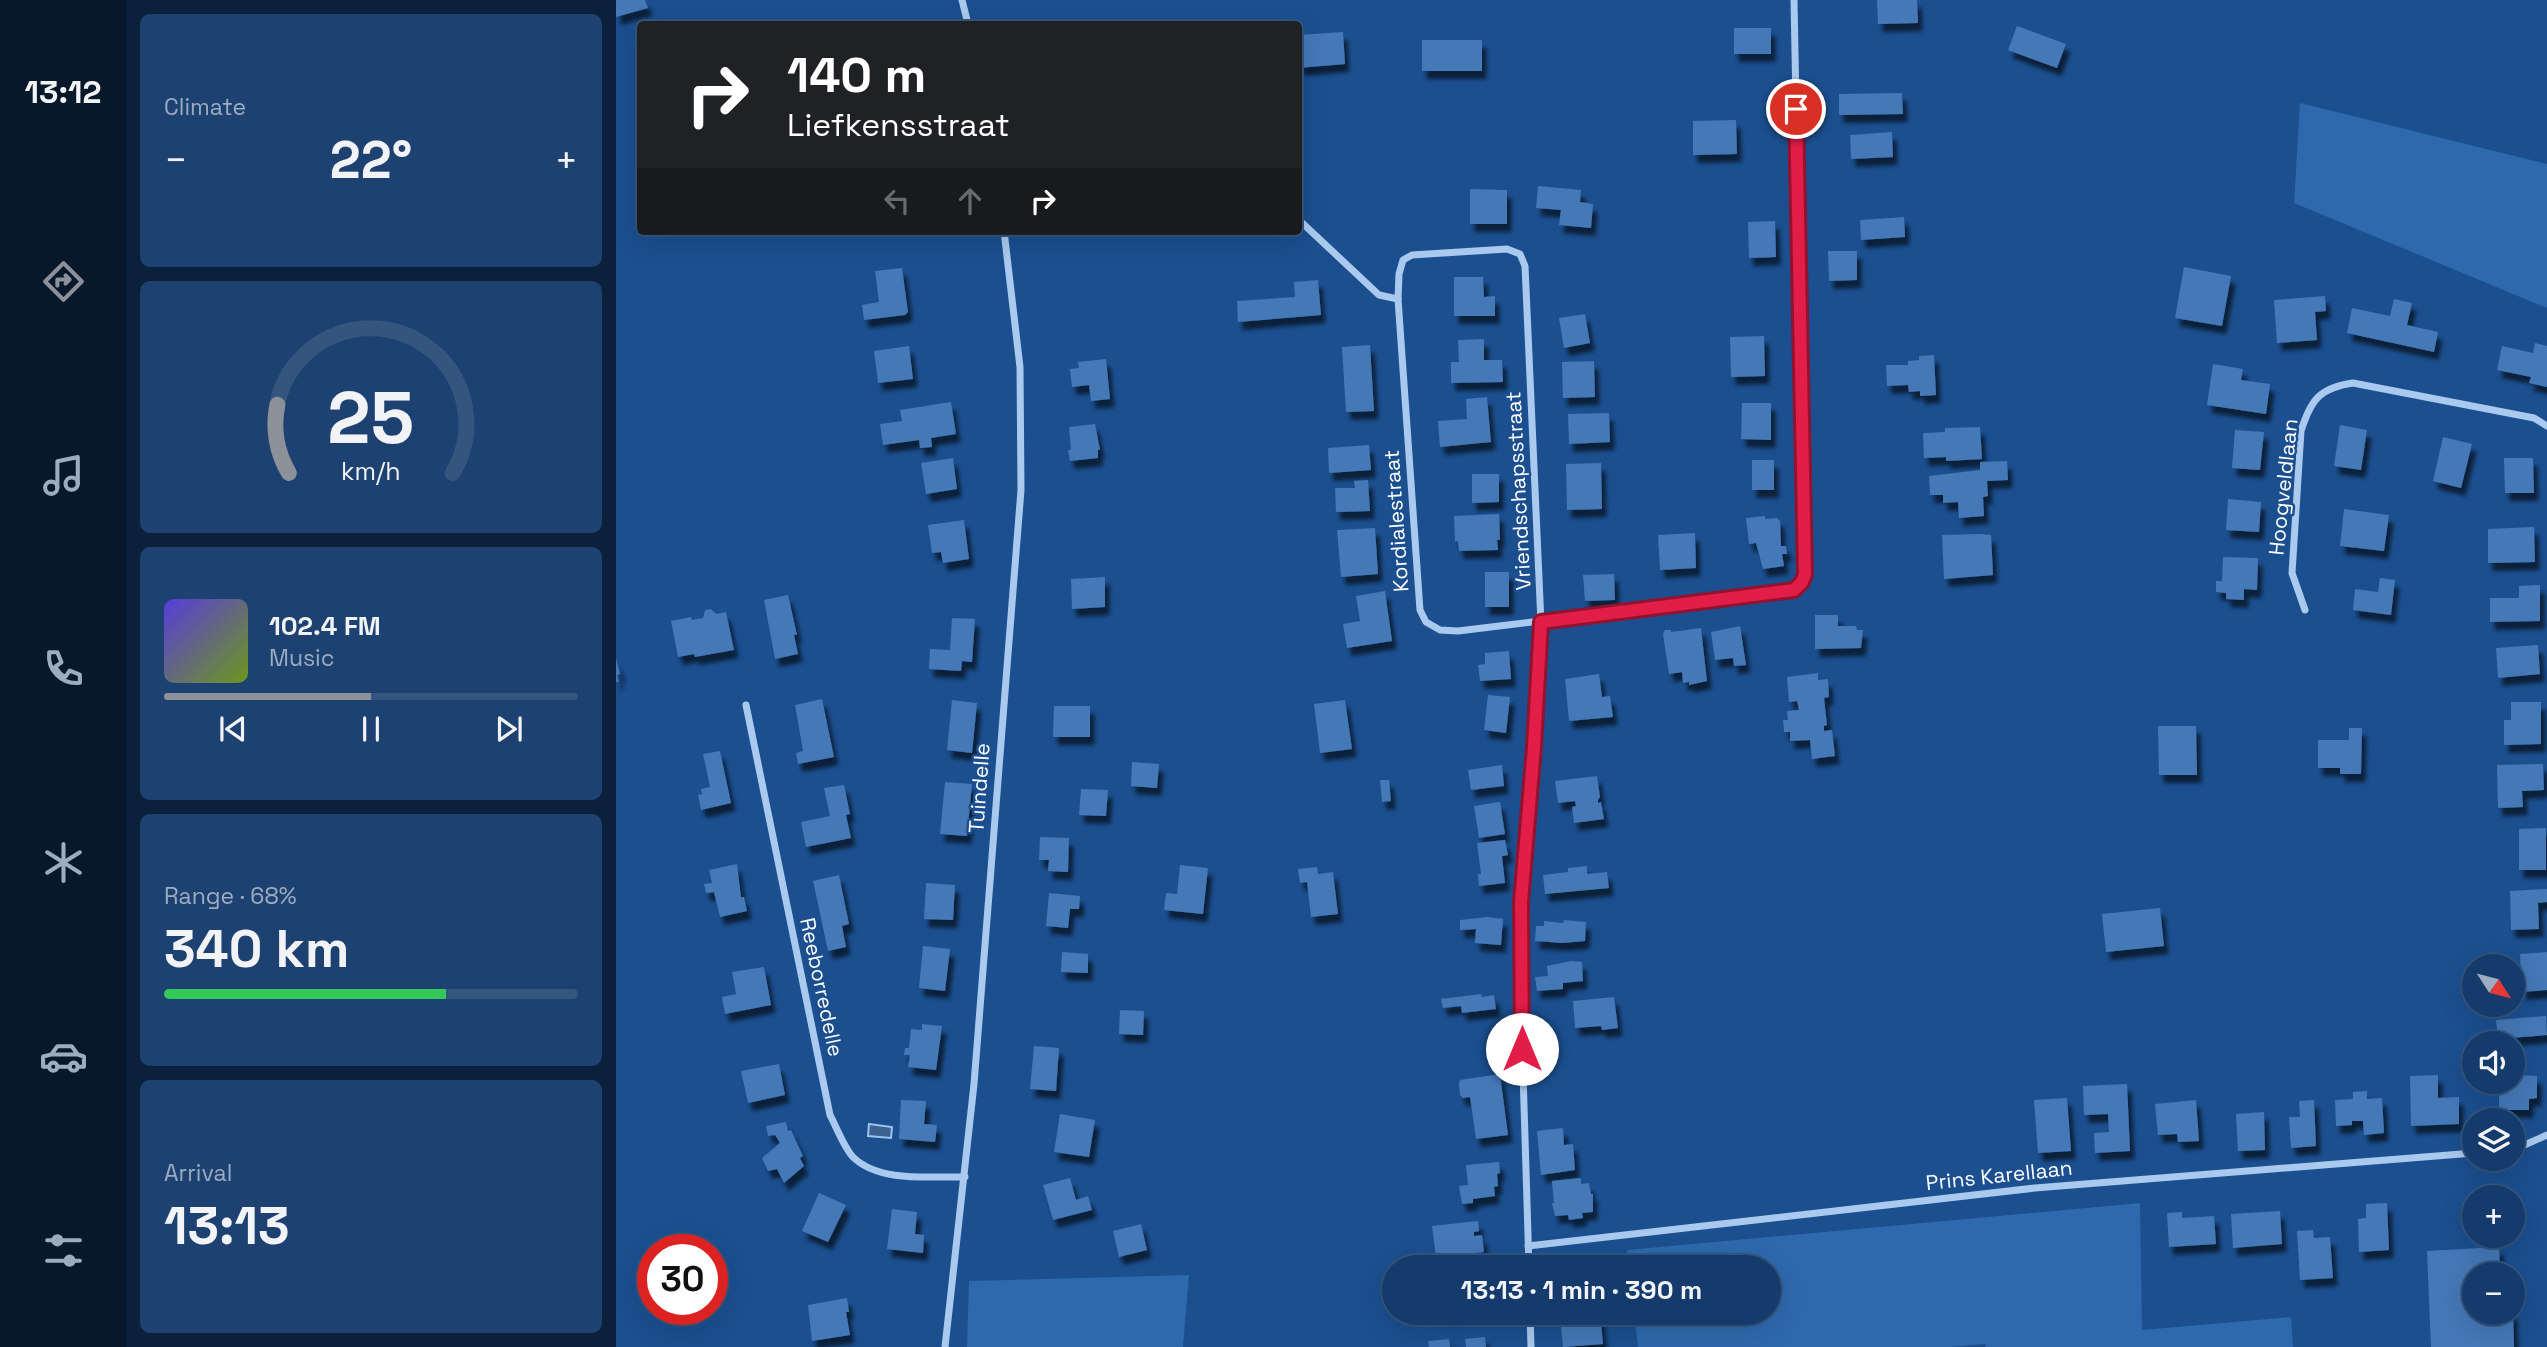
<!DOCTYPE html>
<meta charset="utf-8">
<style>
body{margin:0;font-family:"Space Grotesk",sans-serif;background:#1d4271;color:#f1f3f6;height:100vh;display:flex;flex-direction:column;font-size:26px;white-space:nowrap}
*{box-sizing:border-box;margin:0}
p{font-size:23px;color:#9dadc1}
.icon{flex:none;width:38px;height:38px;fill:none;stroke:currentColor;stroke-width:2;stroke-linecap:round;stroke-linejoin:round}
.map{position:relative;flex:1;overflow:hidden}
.drawer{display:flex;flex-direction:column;gap:14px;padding:14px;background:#0b203b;width:490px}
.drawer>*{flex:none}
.banner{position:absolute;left:21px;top:21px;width:665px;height:214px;border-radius:7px;box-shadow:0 7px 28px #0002,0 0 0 2px #33557e;background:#202124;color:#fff;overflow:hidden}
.needle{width:46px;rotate:126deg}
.controls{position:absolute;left:1846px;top:954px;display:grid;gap:14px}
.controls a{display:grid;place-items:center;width:63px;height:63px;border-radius:50%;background:#143b6b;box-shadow:0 7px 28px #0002,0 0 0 2px #33557e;font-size:35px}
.speed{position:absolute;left:21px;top:1234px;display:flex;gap:14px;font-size:35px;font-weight:700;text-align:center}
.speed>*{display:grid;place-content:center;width:91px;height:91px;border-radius:50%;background:#143b6b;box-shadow:0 7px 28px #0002,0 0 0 2px #33557e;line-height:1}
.speed .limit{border:10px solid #d22;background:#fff;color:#111}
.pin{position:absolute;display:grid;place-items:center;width:60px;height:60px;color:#fff;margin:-30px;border:4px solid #fff;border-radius:50%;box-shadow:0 2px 7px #0007}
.me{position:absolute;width:77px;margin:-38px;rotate:0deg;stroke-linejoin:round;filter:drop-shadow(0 0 5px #0008)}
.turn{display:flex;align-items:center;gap:24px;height:147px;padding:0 35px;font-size:32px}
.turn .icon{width:91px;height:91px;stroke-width:2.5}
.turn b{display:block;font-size:49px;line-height:60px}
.lanes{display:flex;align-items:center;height:66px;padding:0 35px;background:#0003;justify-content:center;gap:35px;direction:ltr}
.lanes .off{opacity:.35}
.big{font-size:52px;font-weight:700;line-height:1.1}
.drawer .tile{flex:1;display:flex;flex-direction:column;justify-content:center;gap:10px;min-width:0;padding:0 24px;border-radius:10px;background:#1d4271}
.drawer .dial{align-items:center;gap:0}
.dial svg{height:182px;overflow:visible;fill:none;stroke:#33557e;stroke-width:7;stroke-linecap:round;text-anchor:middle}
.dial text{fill:#f1f3f6;stroke:none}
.song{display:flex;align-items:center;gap:21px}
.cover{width:84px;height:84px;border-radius:10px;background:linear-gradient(135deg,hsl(250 70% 55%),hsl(80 70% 35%))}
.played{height:7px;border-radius:4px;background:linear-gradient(90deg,#8c9099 50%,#33557e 50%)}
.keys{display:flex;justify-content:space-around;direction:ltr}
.heat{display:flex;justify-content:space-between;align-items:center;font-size:38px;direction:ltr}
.charge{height:10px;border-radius:5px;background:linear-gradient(90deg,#34c759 68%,#33557e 0)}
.trip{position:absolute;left:766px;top:1255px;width:399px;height:70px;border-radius:35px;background:#143b6b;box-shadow:0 7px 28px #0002,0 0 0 2px #33557e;font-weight:700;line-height:70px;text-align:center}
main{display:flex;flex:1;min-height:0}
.tabs{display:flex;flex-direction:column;width:126px;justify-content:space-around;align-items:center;background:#08182b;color:#9dadc1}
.tabs .icon{width:49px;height:49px}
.tabs .current{color:#8c9099}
.tabs b{font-size:32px;color:#f1f3f6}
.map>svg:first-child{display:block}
</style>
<main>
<nav class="tabs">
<b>13:12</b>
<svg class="icon current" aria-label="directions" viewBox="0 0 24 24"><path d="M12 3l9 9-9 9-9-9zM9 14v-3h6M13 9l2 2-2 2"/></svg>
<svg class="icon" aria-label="music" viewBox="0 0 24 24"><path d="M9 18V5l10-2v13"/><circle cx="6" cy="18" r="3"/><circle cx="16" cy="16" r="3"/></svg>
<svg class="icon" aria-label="phone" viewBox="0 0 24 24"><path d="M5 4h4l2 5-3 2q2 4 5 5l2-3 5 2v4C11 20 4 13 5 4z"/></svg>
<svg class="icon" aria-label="climate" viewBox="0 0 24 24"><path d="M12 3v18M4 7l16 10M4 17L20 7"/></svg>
<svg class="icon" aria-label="car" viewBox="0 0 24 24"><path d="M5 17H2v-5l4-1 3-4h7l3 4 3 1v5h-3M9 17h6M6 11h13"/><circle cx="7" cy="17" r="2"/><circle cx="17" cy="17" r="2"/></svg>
<svg class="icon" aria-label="filters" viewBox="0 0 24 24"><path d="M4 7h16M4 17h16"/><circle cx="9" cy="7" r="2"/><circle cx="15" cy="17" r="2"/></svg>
</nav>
<section class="drawer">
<div class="tile"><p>Climate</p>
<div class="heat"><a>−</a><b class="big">22°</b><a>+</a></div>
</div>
<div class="tile dial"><svg viewBox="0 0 100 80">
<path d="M14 69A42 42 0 1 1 86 69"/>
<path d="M14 69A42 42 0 0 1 9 39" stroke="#8c9099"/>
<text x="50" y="56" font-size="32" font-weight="700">25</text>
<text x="50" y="72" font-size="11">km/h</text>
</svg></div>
<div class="tile">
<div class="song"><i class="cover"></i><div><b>102.4 FM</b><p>Music</p></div></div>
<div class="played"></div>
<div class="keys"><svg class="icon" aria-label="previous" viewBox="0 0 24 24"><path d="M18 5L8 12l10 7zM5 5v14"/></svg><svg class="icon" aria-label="pause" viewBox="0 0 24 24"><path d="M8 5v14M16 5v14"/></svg><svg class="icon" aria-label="next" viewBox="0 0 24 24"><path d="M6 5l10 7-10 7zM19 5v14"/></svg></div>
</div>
<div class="tile"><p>Range · 68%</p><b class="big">340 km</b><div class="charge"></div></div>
<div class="tile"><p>Arrival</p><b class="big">13:13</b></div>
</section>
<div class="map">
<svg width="1931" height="1347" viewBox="0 0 1931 1347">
<defs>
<filter id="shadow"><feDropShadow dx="4.5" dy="8" stdDeviation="2" flood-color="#0009"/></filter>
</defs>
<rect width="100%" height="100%" fill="#1b4f8f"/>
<g fill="#2e69ad">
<path d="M1684,103L1931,164V308L1678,203Z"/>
<path d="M1524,1203L1526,1330L1675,1317L1677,1347H1370L1369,1344L1335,1347H1022L1018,1313L1153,1312V1267H1013L1011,1250Z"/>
<path d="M573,1275L567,1347H351L353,1281Z"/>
</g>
<path fill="#3c6290" stroke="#9cc4f0" stroke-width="2" d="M253,1124L276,1127L275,1138L252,1136Z"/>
<g fill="#4478b7" filter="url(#shadow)">
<path d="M0,0H29L32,8L0,17Z"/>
<path d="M1261,0H1301L1302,23L1262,24Z"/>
<path d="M1401,26L1450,44L1441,68L1392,50Z"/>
<rect x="1118" y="28" width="37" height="26"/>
<path d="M727,32L729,64L682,68V35Z"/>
<rect x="806" y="40" width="60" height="31"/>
<path d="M1286,93L1287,114L1223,115V94Z"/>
<path d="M1120,120L1121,154L1077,155V121Z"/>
<path d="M1276,132L1277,157L1235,159L1234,135Z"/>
<path d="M922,186L965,190L964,202L977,204L975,228L943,225L945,210L920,208Z"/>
<path d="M854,189L891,190V224H854Z"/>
<path d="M1288,217L1289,237L1245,240L1244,220Z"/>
<path d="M1159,221L1160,257L1133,258L1132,222Z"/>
<path d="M1212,251H1241V280L1213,281Z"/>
<path d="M1568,267L1615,276L1606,326L1559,318Z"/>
<path d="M286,268L292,312L289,315L248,320L246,305L263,302L259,271Z"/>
<path d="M838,277H867L868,297L879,296V316H838Z"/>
<path d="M702,280L705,315L622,322L621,301L679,297L678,282Z"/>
<path d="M1709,296L1710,311L1699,312L1701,340L1661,343L1658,300Z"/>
<path d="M1778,299L1796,303L1791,325L1822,332L1818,352L1731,333L1736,308L1774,316Z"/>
<path d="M969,314L974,343L948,348L943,318Z"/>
<path d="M1148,336L1149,376L1115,377L1114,337Z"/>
<path d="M868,339V360H886L887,382L835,383V362H843L842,340Z"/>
<path d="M1919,343L1931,346V387L1913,383L1915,377L1881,370L1886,346L1917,353Z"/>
<path d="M754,345L758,411L730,412L726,347Z"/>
<path d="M293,346L297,379L262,383L258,351Z"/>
<path d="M1318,355L1320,395L1304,396V391L1293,392L1292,385L1271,386L1270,365H1292V361L1303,360V356Z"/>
<path d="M490,359L494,399L475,401L473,385L456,387L454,369L463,368L462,362Z"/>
<path d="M978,361L979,397L947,398L946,362Z"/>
<path d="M1597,364L1627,369L1625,380L1654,384L1650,414L1591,405Z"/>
<path d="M871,397L875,442L824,447L822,421L851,419L850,399Z"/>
<path d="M335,402L340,434L315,438L316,447L304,448L303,440L267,445L264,424L286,421L284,410Z"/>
<path d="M1126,403H1155V440L1125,439Z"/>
<path d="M993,413L994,442L953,444L952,414Z"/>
<path d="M479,424L484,450H482V458L454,461L452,450H455L453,427Z"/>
<path d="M1724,425L1751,430L1745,470L1718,466Z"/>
<path d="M1364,427L1366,459L1330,461V457L1308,458L1307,433L1329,432V428Z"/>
<path d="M1619,430L1648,432L1644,470L1616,468Z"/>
<path d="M1827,437L1856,444L1845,488L1817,481Z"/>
<path d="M753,445L755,470L713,473L712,448Z"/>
<path d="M337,458L341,489L310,494L305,463Z"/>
<path d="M1888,458H1917L1918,493H1889Z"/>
<rect x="1136" y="460" width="22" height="30"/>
<path d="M1391,461L1392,480L1371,481L1372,496L1367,497L1368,516L1343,518L1342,502L1327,503V495H1314L1313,476L1364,470V462Z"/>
<path d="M985,463L986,509L951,510L950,464Z"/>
<path d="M856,474H883V502L856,503Z"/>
<path d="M752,480L754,511L720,512L719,488H739L738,481Z"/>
<path d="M1612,499L1645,502L1643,532L1610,530Z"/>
<path d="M1728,509L1773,515L1768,551L1724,546Z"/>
<path d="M883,514L884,540H881L882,550L843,551L842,541L839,542L838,516Z"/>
<path d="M1149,516V519L1161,518L1164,521L1165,546H1170L1171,554H1166L1168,566L1147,569L1140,543L1133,544L1130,518Z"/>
<path d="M348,520L353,559L327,563L325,552L316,553L312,525Z"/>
<path d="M1918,527L1919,562L1872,563V529Z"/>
<path d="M759,528L762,574L725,577L721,530Z"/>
<path d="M1079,533L1080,568L1044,570L1042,535Z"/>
<path d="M1364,534L1375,535L1377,575L1328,579L1326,535Z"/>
<path d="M1607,557L1642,558L1641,590L1628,589V600L1610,599V593L1600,592V581H1606Z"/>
<rect x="869" y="572" width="24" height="35"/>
<path d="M998,574L999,600L969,601L967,575Z"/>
<path d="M489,577V607L456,609L455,579Z"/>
<path d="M1764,578L1779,580L1775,615L1737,610L1739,589L1762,592Z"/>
<path d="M1924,585V621L1874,622V598H1903V586Z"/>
<path d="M769,591L776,641L731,648L727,624L744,621L740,596Z"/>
<path d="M172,595L181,635H178L182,654L159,659L148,600Z"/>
<path d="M95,609L100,614L110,612L118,650L79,657L78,654L62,657L55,621L75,617L76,620L87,618L89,610Z"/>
<path d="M1199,615H1222V626H1240L1241,630H1247L1245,648L1199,649Z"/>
<path d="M336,618L359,619L356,662L346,661L345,671L313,669L314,649L334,650Z"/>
<path d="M1124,626L1130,665L1118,666L1117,658L1099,660L1095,632Z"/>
<path d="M1085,628L1091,681L1073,685V682L1067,683L1066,672L1053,674L1047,634L1049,630H1055V632Z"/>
<path d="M1922,645L1924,674L1882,678L1880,648Z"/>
<path d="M893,651L895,679L864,681L862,665L869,664V653Z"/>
<path d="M0,658L4,674L1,675L3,682H0Z"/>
<path d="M1202,673V680L1212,679L1213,697L1208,698L1211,725L1208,726V731L1216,730L1219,756L1196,759L1194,740L1174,741V732H1168L1167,720H1172L1171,711L1183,710L1181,701L1173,702L1171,677Z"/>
<path d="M983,674L986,697L994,696L997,717L953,721L949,679Z"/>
<path d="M872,695L894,697L890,733L868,730Z"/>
<path d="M206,699L218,757L182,764L180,753L187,751L179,705Z"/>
<path d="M336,700L361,703L356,753L331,750Z"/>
<path d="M729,700L736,749L704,753L698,704Z"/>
<path d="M1895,702H1925V744L1888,745V720H1895Z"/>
<path d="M438,706H474V737H437Z"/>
<path d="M1542,726H1580L1581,775H1543Z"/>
<path d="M1733,728H1746L1745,774H1724V768H1702V740H1733Z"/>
<path d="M104,751L115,803L85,810L82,795L86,794L85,789L94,787L87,754Z"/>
<path d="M516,762L543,764L541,788L515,786Z"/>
<path d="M1927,764L1928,790L1906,791L1907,807L1882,808L1881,765Z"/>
<path d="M886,765L888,786L855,790L852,770Z"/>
<path d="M981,776L984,797L982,800V803L985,802L988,819L958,823L956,807L960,806L959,801L942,803L939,781Z"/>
<path d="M764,780H773L775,801L766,802Z"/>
<path d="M329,782L356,784L351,836L324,834Z"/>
<path d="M228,785L234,814L230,815L235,838L190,847L185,822L214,816L208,788Z"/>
<path d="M465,789L492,790L490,816L463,815Z"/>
<path d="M884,802L889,834L863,838L858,806Z"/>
<path d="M1930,828V870H1903V829Z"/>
<path d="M424,837L453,838L452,872L432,871L433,860H423Z"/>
<path d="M889,840L892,855L886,856L889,883L863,886L862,874H865L861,843Z"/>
<path d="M121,864L125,897H128L131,911L104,917L98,892L90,893L88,884L96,883L93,870Z"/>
<path d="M564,865L592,868L587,914L548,910L550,893L561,894Z"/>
<path d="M971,866V874L991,872L993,888L929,894L927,875L952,872V868Z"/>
<path d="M701,867L702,874L717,872L722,914L695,917L691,882L684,883L682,869Z"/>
<path d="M223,875L233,924L226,926L230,947L212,951L197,881Z"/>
<path d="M310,883L339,885L337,920L308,919Z"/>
<path d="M1931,889V902L1922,903L1923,929L1895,930L1894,891Z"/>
<path d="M433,893L464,896L463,909H454L452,928L430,926Z"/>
<path d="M1544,908L1548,946L1490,952L1486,914Z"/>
<path d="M871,917L887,919L885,945L859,943L860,929L844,930V920Z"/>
<path d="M948,920L970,922L969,941L947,943L919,941L920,926H928V921L947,923Z"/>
<path d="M307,946L334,949L329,991L303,988Z"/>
<path d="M446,952L472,954V973L445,972Z"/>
<path d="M1931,952V990L1906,992L1904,954Z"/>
<path d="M955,961L966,962L967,981L947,983V989L921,991L919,977L932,976L931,966Z"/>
<path d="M148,967L155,1005L109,1014L106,997L120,994L116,972Z"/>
<path d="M865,994L866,997L878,995L880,1009L846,1013L845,1006L827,1008L825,999Z"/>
<path d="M998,997L1002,1028L986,1030L985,1026L959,1028L957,1001Z"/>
<path d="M504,1010L528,1011L527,1035L503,1034Z"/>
<path d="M1930,1016L1931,1035L1882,1039L1880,1020Z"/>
<path d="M306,1024L326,1026L320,1070L292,1067L294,1055H288L289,1048H293L295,1029L306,1030Z"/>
<path d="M418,1046L443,1048L440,1091L414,1089Z"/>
<path d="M163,1064L169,1095L132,1103L125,1071Z"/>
<path d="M884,1074L892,1135L860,1139L854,1097L847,1098L844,1095L843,1084L844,1080Z"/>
<path d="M1822,1075V1098L1843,1097V1124L1795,1126L1794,1076Z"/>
<path d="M1897,1075L1921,1076V1098L1913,1099V1110H1883V1082H1897Z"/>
<path d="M1511,1084L1514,1151L1479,1153L1478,1133L1493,1132L1492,1114L1468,1115L1467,1086Z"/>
<path d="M1751,1091V1099L1766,1098L1768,1133L1748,1135L1747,1121H1736V1125L1720,1126L1719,1100L1737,1099V1092Z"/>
<path d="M1451,1098L1455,1151L1422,1153L1418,1100Z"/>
<path d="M285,1100L310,1101L308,1124L321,1125L319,1142L283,1139Z"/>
<path d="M1580,1100L1583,1141L1562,1142L1561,1134L1542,1135L1539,1104Z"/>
<path d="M1698,1100L1700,1146L1675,1148L1673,1117H1684L1683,1101Z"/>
<path d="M1648,1112L1649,1150L1622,1151L1620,1114Z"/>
<path d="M444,1114L479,1120L473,1157L438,1152Z"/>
<path d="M170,1122L172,1131L175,1130L187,1156L184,1158L188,1166L168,1183L161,1169L152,1171L146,1158L164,1143L159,1135L152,1136L150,1126Z"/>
<path d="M947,1128L948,1145L957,1144L959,1170L925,1175L921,1131Z"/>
<path d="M883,1162L884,1173L881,1174L882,1186L878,1187L879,1196L857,1199V1203L846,1204L843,1186L852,1185L850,1165Z"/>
<path d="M454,1178L460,1200L472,1196L476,1210L437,1220L427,1185Z"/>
<path d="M965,1178V1184L973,1183L975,1194H977V1212L966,1213L967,1218L953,1220L952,1215L939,1216L936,1203H938L936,1181Z"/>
<path d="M203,1193L230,1205L212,1242L186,1231Z"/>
<path d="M1771,1203L1773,1250L1743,1252L1742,1219L1750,1218V1204Z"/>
<path d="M276,1209L301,1212L299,1234L308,1235L307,1253L271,1249Z"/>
<path d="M1664,1211L1666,1244L1617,1248L1615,1214Z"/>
<path d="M1566,1212V1218L1598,1216L1600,1244L1553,1247L1551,1213Z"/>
<path d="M862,1221L863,1231L858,1232V1236L866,1235L868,1252L820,1258L816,1226Z"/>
<path d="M525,1224L531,1250L503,1257L497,1231Z"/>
<path d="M1697,1230L1698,1238L1714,1237L1717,1278L1684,1280L1681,1231Z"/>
<path d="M1883,1247L1884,1269L1895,1268V1274H1858V1312H1897L1898,1347H1815L1811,1251Z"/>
<path d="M231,1298L233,1312H230L234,1335L196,1341L192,1305Z"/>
<path d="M826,1312H862V1314L826,1318Z"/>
<path d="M954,1312H984L987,1344L947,1347L945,1327L955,1325Z"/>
<path d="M869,1337L870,1347H850L849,1339Z"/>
<path d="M833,1339L834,1347H813L812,1341Z"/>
</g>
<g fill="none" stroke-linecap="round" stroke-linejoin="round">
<g stroke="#a9c9ee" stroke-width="7">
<path d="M346,0L352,24"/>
<path d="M682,219L763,295L782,299"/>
<path d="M1689,610L1676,573L1685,431C1695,399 1704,388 1737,383L1918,418L1931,426"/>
<path d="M130,705L214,1115C220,1126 229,1150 238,1158C265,1183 315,1176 349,1177"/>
<path d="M1897,1150L1931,1135"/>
<path d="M912,1246L1419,1188L1858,1153"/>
<path d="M913,1267L907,1073L905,902L918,747L925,623L909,266L904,254L891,249L796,255L787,260L783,274L782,299L804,610L810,622L824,630L842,631L1178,590L1186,582L1189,574L1178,0"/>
<path d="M914,1312L915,1347"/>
<path d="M329,1347L358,1084L405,490L404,367L388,231"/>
</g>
</g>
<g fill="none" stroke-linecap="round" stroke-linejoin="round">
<g stroke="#92132f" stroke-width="18">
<path id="route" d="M906,1049L905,902L918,747L925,622L1178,590L1186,582L1189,574L1180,109"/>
</g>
<use href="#route" stroke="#e11d48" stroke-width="12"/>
</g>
<g text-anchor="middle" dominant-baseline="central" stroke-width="5" stroke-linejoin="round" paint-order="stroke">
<g font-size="21" fill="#fff" stroke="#1b4f8f">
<text transform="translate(1667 487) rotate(-84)">Hoogveldlaan</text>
<text transform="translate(902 491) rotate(-93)">Vriendschapsstraat</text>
<text transform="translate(780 521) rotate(-94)">Kordialestraat</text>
<text transform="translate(363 788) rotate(-86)">Tuindelle</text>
<text transform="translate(206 987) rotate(78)">Reeborredelle</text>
<text transform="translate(1383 1175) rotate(-6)">Prins Karellaan</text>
</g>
</g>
</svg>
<div class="controls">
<a><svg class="needle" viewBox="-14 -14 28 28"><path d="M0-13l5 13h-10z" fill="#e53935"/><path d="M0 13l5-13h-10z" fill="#9dadc1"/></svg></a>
<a><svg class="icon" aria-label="sound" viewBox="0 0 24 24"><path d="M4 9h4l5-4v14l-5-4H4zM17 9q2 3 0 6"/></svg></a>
<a><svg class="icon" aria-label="layers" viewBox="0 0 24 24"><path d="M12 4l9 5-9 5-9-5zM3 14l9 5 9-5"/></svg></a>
<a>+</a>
<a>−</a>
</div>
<div class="speed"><div class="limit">30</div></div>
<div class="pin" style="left:1180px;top:109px;background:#d93025"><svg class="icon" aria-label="arrive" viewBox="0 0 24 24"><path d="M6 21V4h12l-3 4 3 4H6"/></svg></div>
<svg class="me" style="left:906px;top:1049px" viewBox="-20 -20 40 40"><circle r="19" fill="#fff"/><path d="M0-13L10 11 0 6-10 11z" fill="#e11d48"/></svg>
<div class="trip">13:13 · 1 min · 390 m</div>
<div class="banner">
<div class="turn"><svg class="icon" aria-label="right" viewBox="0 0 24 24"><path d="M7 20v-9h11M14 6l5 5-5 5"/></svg><div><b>140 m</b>Liefkensstraat</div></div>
<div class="lanes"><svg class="icon off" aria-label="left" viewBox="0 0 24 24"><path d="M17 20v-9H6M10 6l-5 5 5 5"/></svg><svg class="icon off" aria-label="ahead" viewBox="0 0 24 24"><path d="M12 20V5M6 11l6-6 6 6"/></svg><svg class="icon" aria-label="right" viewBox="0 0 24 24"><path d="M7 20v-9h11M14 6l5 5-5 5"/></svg></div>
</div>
</div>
</main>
